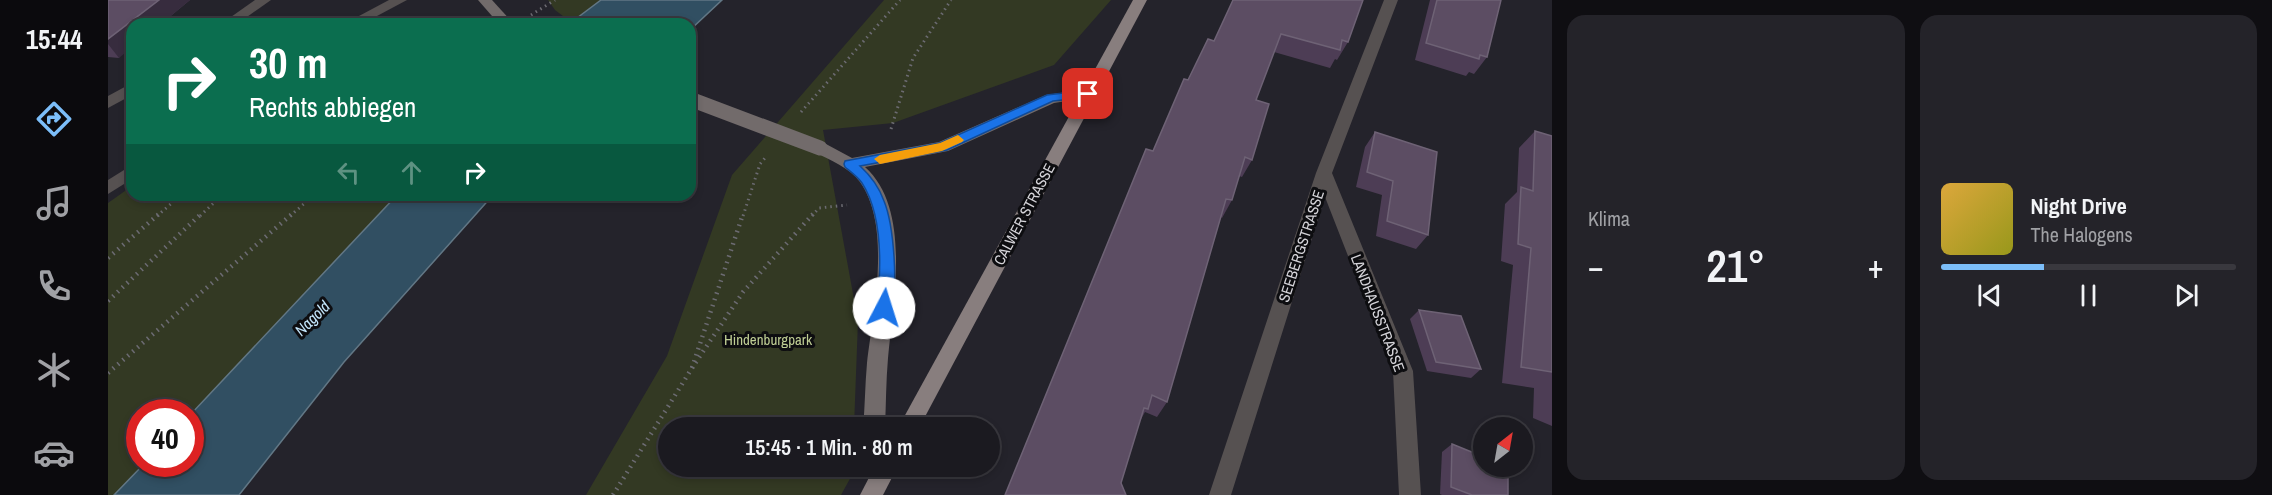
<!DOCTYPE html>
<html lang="de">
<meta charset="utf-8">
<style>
body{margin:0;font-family:"Archivo Narrow",sans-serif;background:#242329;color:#f1f3f6;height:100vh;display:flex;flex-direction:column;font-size:22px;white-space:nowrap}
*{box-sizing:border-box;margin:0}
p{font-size:20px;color:#a0a1a5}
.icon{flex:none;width:33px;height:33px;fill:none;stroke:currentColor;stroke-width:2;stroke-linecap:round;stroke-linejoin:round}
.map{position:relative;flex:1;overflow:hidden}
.sheet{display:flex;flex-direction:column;gap:15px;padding:15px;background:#0f0e12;width:720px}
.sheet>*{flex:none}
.banner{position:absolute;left:18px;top:18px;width:570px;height:183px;border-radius:18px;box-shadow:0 3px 9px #0003,0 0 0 2px #39383e;background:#0b6e4f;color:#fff;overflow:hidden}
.needle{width:39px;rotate:31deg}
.fabs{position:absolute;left:1365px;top:417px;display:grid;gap:12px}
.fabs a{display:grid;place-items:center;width:60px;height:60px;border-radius:50%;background:#1b1a20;box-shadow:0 3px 9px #0003,0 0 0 2px #39383e;font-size:30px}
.speed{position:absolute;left:18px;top:399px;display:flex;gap:12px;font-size:30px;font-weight:700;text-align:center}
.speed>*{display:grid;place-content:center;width:78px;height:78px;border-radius:50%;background:#1b1a20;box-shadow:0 3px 9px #0003,0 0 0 2px #39383e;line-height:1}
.speed .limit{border:9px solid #d22;background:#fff;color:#111}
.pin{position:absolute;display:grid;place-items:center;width:51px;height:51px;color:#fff;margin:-26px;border-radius:12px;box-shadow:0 3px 9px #0006}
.me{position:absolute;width:66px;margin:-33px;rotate:5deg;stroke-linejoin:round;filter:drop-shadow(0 0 4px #0008)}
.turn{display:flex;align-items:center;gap:21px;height:126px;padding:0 24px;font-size:27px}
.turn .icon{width:78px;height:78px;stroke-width:2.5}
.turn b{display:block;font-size:42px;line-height:51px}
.lanes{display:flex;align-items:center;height:57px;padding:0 24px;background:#0003;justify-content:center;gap:30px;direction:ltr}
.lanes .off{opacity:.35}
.big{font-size:45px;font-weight:600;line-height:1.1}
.sheet .card{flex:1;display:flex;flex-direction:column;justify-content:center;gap:9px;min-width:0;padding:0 21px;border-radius:18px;background:#242329}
.song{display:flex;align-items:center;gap:18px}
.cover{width:72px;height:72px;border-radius:9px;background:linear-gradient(135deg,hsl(40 70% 55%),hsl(60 70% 35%))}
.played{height:6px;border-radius:3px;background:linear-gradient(90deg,#7cbef9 35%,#39383e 35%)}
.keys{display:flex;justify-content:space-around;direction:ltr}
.heat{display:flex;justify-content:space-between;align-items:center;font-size:33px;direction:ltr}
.sheet .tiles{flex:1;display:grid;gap:15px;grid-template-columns:repeat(2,1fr)}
.trip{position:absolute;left:550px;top:417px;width:342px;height:60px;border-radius:30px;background:#1b1a20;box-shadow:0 3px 9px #0003,0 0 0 2px #39383e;font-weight:600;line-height:60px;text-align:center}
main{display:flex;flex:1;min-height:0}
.tabs{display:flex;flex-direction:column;width:108px;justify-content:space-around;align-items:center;background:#0b0a0d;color:#a0a1a5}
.tabs .icon{width:42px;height:42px}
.tabs .selected{color:#7cbef9}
.tabs b{font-size:27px;color:#f1f3f6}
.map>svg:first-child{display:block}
</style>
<main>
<nav class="tabs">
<b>15:44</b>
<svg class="icon selected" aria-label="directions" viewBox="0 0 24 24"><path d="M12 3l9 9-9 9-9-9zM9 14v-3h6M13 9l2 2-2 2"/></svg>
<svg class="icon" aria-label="music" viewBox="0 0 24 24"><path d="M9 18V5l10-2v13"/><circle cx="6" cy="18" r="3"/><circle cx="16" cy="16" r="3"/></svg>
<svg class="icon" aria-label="phone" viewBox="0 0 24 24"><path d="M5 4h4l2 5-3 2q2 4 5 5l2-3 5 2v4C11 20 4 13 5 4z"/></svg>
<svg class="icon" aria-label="climate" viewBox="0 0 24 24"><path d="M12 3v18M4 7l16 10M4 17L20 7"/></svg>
<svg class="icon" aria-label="car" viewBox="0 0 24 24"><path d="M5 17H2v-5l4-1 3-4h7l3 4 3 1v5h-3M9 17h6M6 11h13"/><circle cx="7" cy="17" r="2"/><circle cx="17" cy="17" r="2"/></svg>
</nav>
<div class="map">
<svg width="1444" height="495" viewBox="0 0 1444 495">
<rect width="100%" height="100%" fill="#24232b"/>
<g fill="#333923">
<path d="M440,0H493L463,22L447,10Z"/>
<path d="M776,0H1003L946,65L785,123L715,130L750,321L746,427L561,428V466L744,467V475L733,495H478L559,356L624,175Z"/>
<path d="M24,186V195H289L83,414L32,412V464H36L6,495H0V203Z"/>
</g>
<g fill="#314f62" stroke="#627785" stroke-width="1.5">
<path d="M493,0H614L582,30V24H461Z"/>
<path d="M289,195H385L236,362L131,495H6L36,464H82L83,414Z"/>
</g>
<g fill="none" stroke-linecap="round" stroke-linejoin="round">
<g stroke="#6c6b72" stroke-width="3" stroke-dasharray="1.5 4" stroke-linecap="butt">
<path d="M423,15L447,0"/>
<path d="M308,24L310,22"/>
<path d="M693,112L792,0"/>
<path d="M783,129L805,58L843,0"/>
<path d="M49,216L73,195"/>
<path d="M92,216L114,195"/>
<path d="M182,216L206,195"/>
<path d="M635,216L652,164L657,158"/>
<path d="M704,216L711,208L739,205"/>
</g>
<g stroke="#6c6b72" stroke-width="4.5" stroke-dasharray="1.5 5" stroke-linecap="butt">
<path d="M0,258L51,214"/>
<path d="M0,301L93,214"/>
<path d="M584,368L635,214"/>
<path d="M0,373L184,214"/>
<path d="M505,495L584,368L635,292L705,214"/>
</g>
<g fill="#565151" fill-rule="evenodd">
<path d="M147,0H163L129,24H113Z"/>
<path d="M281,0H299L254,24H236Z"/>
<path d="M1276,0H1290L1224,173L1305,371L1313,495H1291L1285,371L1217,197L1123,495H1101L1208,173Z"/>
<path d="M24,83V95L0,108V96Z"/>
<path d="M24,165V179L0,194V180Z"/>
</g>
<g fill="#726b6b" fill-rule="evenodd">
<path d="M370,0H384L406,24H391Z"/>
<path d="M980,89L988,94L985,97L946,103L840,151L757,167C804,209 785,302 780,358C778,381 778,404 777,428H755C757,406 757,385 759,363C765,312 784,227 752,182C742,168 722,160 706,152L704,148L706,144H718L744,158L831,142L938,95Z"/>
</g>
<g fill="#887e7e" fill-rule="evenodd">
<path d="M1025,0H1039L811,428H790Z"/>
<path d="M767,466H790L775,495H752Z"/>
</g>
<path stroke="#726b6b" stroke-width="15" d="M582,99L712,148"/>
</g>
<g fill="#4d3d55">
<path d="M0,0H82L53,24H24L11,58L0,57Z"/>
<path d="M1125,0L1240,42L1229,60L1227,59L1222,68L1166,52L1148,100L1144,160L1134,177L1131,176L1124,200L1114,218L1113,217L1059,402L1049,417L1037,412L1032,421L897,495L1045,151L1080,80L1106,41Z"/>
<path d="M1322,0H1393L1379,57L1366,74L1361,72L1358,76L1307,60Z"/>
<path d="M1427,131L1444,136V426L1425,418L1426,388L1394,383L1405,265L1393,261L1397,204L1409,192L1411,148Z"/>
<path d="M1267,132L1320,235L1308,249L1268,236L1274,195L1248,187L1257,147Z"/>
<path d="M1311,310L1373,369L1363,378L1319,371L1302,319Z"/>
<path d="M1344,444L1400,495H1334L1332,494L1334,452Z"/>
</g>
<path fill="#372c3e" d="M51,0H82L53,24H24V47L11,58L0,44V39Z"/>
<g fill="#5c4d63" stroke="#6e6275" stroke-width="1.5">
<path d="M0,0H51L0,39Z"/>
<path d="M1125,0H1255L1240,42L1234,40L1232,50L1173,34L1148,100L1161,104L1144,160L1137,157L1124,200L1118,199L1059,402L1044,395L1040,409L1036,408L1013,483L1018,495H897L1038,149L1045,151L1076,79L1080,80L1100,39L1106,41Z"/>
<path d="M1329,0H1393L1379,57L1372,55L1371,59L1318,43Z"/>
<path d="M1427,131L1444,136V372L1413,367L1423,248L1410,244L1413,187L1425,191Z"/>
<path d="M1267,132L1329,152L1320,235L1279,221L1285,181L1259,172Z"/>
<path d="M1311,310L1353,316L1373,369L1328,362Z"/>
<path d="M1344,444L1376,457V466H1400V495H1364L1343,487Z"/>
</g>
<path fill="#1a73e8" stroke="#114b97" stroke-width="1.5" d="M980,90L986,94L984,97L945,101L839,150L752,166C763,176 771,187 776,201C785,223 792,290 781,312H771C766,304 771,294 771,284C773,252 772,211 754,183C750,177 743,172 737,167L736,164L737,161L832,143L939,95Z"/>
<path fill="#f59e0b" d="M850,135L856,140L854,142L834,151L772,164L766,159L772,155L832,143Z"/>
<g text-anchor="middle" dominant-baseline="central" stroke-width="6" stroke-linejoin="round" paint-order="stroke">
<g font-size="15" fill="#d4d3d8" stroke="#0d0d10">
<text transform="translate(916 214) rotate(-62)">CALWER STRASSE</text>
<text transform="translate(1193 246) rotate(-72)">SEEBERGSTRASSE</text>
<text transform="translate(1270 313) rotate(69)">LANDHAUSSTRASSE</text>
</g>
<g font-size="15" fill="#bfce94" stroke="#0d0d10">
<text x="660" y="339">Hindenburgpark</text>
</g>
<g font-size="16" font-style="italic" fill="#c5e7fd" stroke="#0d0d10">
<text transform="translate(204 318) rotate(-45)">Nagold</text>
</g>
</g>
</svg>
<div class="fabs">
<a><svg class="needle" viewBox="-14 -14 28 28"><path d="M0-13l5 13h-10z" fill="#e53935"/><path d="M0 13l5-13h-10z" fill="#a0a1a5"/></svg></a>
</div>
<div class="speed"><div class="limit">40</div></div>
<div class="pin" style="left:980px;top:94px;background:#d93025"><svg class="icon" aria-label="arrive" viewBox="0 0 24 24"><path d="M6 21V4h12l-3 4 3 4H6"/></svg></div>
<svg class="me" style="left:776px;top:308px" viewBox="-20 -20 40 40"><circle r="19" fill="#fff"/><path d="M0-13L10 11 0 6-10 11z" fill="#1a73e8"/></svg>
<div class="trip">15:45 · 1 Min. · 80 m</div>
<div class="banner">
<div class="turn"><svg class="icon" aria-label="right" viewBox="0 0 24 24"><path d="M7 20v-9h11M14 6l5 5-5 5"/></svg><div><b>30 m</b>Rechts abbiegen</div></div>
<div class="lanes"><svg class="icon off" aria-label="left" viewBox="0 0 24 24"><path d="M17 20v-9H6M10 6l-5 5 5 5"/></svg><svg class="icon off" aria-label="ahead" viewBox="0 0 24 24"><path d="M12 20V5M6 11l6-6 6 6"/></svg><svg class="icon" aria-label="right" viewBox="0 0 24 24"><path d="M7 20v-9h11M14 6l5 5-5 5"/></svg></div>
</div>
</div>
<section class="sheet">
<div class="tiles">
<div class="card"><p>Klima</p>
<div class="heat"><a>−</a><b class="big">21°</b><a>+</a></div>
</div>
<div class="card">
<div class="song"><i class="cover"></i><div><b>Night Drive</b><p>The Halogens</p></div></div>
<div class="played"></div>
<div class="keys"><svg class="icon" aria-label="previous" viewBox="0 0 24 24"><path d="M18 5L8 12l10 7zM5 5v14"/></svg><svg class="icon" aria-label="pause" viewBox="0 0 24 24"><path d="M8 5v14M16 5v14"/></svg><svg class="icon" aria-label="next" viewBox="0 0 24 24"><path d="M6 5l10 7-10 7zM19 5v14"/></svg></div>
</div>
</div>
</section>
</main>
